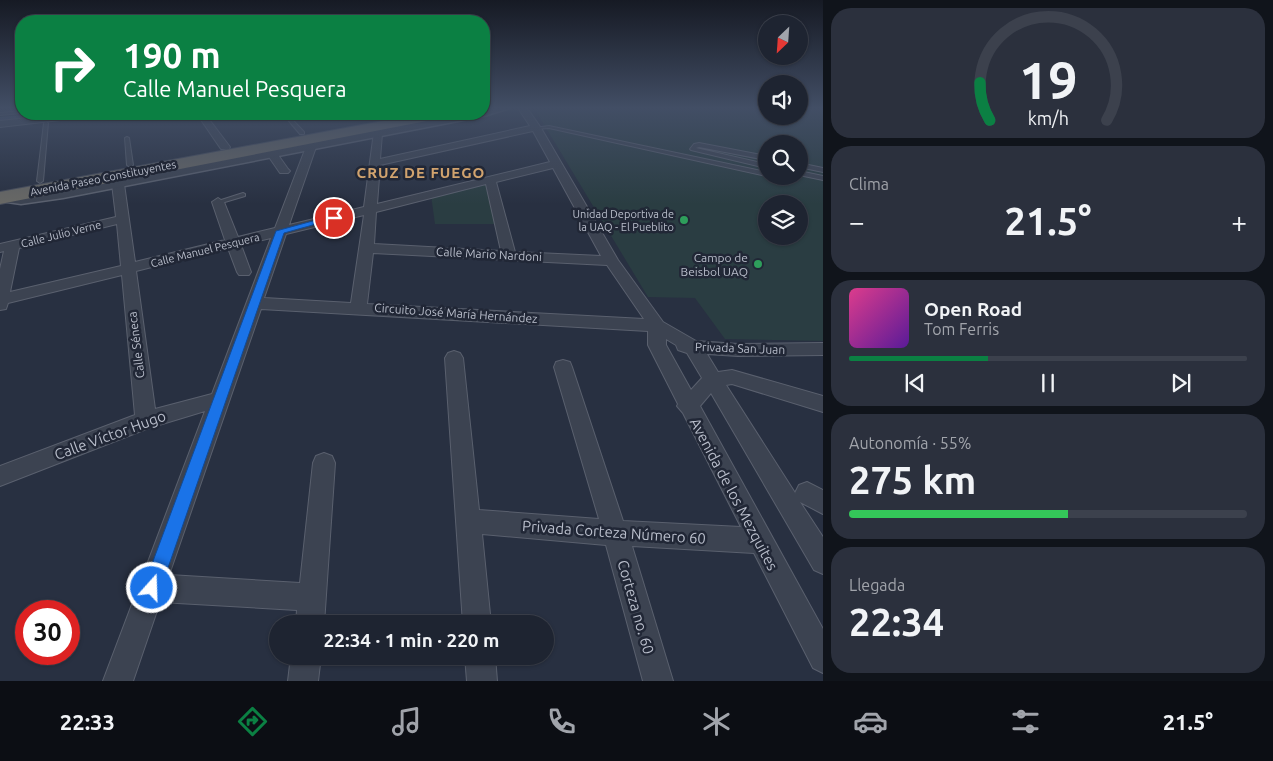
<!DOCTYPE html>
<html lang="es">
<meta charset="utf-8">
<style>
body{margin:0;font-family:Ubuntu,sans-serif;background:#2b303d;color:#f1f3f6;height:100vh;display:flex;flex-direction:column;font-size:19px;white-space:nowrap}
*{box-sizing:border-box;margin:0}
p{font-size:16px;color:#a1a4ab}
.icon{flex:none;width:28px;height:28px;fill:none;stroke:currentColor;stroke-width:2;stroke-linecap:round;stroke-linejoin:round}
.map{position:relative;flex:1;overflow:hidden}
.details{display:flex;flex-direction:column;gap:8px;padding:8px;background:#10141b;width:450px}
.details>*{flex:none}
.top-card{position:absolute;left:15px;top:15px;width:475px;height:105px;border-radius:20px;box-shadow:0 1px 4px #0004,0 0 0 1px #3c414d;background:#0b8043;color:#fff;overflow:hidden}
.needle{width:32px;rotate:205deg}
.buttons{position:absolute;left:758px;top:15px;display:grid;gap:10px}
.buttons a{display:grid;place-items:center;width:50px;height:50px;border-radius:50%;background:#1e2431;box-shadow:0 1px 4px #0004,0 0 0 1px #3c414d;font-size:25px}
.speed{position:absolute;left:15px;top:600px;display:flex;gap:10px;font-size:25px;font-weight:700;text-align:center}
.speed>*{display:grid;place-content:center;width:65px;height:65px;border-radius:50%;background:#1e2431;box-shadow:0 1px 4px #0004,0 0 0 1px #3c414d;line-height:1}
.speed .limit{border:8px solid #d22;background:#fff;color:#111}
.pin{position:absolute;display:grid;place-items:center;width:42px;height:42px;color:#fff;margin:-21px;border:2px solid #fff;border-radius:50%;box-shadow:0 1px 5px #0007}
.me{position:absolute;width:55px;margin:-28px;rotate:20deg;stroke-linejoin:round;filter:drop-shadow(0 0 4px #0008)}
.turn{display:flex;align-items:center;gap:18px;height:105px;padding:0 25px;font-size:22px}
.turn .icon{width:65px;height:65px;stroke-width:2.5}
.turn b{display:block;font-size:35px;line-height:42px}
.big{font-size:38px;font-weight:700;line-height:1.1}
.details .tile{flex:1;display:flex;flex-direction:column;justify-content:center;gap:8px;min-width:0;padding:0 18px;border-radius:20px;background:#2b303d}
.details .dial{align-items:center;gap:0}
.dial svg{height:130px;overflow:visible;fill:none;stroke:#3c414d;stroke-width:7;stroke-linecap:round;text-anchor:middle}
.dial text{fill:#f1f3f6;stroke:none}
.song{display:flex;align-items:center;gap:15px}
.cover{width:60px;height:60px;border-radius:8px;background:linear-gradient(135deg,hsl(330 70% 55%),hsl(270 70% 35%))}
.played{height:5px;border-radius:2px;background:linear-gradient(90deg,#0b8043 35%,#3c414d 35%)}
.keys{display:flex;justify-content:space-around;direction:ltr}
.heat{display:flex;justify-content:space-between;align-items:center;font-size:28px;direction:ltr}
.charge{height:8px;border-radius:4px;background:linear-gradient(90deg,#34c759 55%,#3c414d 0)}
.trip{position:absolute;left:269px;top:615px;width:285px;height:50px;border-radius:25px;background:#1e2431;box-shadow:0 1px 4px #0004,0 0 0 1px #3c414d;font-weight:700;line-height:50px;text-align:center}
.menu{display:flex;height:80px;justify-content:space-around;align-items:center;background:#0c0e14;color:#a1a4ab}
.menu .icon{width:35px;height:35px}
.menu .active{color:#0b8043}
.menu b{font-size:22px;color:#f1f3f6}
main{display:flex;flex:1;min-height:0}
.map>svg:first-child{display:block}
</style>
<main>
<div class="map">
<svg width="823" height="681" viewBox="0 0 823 681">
<rect width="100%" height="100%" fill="#283041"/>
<g fill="#2a3d42" fill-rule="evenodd">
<path d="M534,108H766V116H799V108H823V341L725,339L695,298L648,297ZM766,144H799V176H766ZM766,204H799V236H766Z"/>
<path d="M487,181L499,224H435L431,195Z"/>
</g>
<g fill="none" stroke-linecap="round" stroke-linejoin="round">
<path fill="#3f4c69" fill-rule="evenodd" d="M33,114H57L53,116L0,123V117Z"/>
<g stroke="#5a606e" stroke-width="2">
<g id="service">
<path d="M21,111V113L0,115V113Z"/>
<path d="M283,114H287L304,132V134H300Z"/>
<path d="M366,114H371L379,119L375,120Z"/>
<path d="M46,122L48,123L43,181L40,183L37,181L44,123Z"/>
<path d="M549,126L766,172V176L549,128L536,129L534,128Z"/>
<path d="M127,137L129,138L133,165L130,167L127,165L125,138Z"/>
<path d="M699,143L766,156V160L699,147L696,148L766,164V168L691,150L690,149L694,144Z"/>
<path d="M799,163L823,168V172L799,167Z"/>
<path d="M799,171L823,176V180L799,175Z"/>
<path d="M243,193L245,194V196L218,204L215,202Z"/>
</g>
</g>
<g stroke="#5a606e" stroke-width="2">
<g id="minor">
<path d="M518,108H527L541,128L618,260L663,322L696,341L738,344L823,343V355L738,356L707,354L718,372L732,370L823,396V412L732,384L726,385L797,496L795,493L799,485L807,482L823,490V514L800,502L823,537V574L814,570L711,393L700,406L823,629V673L813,668L754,553L632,546L673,681H643L606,545L482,534L491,624H463L445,358L448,353L454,351L460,353L463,358L479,510L599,519L554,367L556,362L563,360L570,362L572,367L623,521L741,527L683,413L677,406L678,404L648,345V331L261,309L169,575L300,583L313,463L316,456L324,453L332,456L335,463L324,624H296L297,610L160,602L133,681H103L205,411L149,428L0,486V466L135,415L122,275L8,303L6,309L0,310V269L4,251L0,252V244L116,217L112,184L118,181L124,184L135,262L225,240L212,202L218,198L224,202L238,237L275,228L306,147L311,144L316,147L289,225L364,207L374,132L377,131L382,134L380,159L530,126ZM533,131L550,162L377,204L380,165ZM553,168L601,256L515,252L496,182ZM486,184L501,251L374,244L376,212ZM364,215L351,303L264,298L286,234ZM117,224L121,266L10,292L19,248ZM271,238L212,394L155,409L136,271L228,248L237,272L239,275H249L251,272L241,245ZM373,253L607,265L644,319L367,304ZM666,339L676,345L678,350L687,353L702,378L691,390L666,345Z"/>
<path d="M65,114H90L86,117L0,127V121Z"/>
<path d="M197,114H205L230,147L229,149H221Z"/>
<path d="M272,151L276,152L288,169L290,171L288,173H280L267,154Z"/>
<path d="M291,656H321L318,681H288Z"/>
<path d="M465,656H495L497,681H467Z"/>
</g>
</g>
<g stroke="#5a606e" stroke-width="3">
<path id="tertiary" d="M490,108H510L484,116L63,198L21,204L0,201V193H2L21,196L63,190L462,114H484V110Z"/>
</g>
<g stroke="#474d5b" stroke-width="2">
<path id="trunk" d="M421,114H449L442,118L0,204V192Z"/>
</g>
<use href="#service" fill="#3c4351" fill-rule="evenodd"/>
<use href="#minor" fill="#3c4351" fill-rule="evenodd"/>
<use href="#tertiary" fill="#3c4351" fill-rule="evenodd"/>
<use href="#trunk" fill="#686865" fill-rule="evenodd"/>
</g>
<linearGradient id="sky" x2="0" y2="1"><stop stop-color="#161a24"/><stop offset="0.53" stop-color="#424e65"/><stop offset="1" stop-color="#424e65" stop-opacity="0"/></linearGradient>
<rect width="823" height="204" fill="url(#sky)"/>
<path fill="#1a73e8" stroke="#114b97" d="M331,216L338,218L284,233L161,588L158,594L152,597L146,594L143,588L276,231Z"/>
<g fill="#2e9e5b" stroke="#212736" stroke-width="2">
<circle cx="684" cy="220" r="5"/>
<circle cx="758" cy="264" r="5"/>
</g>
<g text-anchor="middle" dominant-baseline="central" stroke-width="5" stroke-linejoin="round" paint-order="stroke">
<g font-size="11" fill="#b9becb" stroke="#212736">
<text transform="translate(103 178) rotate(-11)">Avenida Paseo Constituyentes</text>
<text transform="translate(61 234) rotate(-14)">Calle Julio Verne</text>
<text transform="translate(205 250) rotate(-14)">Calle Manuel Pesquera</text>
</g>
<g font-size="11" fill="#b9becb" stroke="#212736" text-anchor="end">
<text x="674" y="214">Unidad Deportiva de<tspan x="674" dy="13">la UAQ - El Pueblito</tspan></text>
</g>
<g font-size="12" fill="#b9becb" stroke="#212736">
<text transform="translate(489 254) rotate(3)">Calle Mario Nardoni</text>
<text transform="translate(456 313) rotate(4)">Circuito José María Hernández</text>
<text transform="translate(136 345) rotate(-97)">Calle Séneca</text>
<text transform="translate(740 348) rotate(2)">Privada San Juan</text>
</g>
<g font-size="12" fill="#b9becb" stroke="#212736" text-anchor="end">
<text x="748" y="257">Campo de<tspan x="748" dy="14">Beisbol UAQ</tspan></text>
</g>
<g font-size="15" font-weight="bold" letter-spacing="1" fill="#d1a36e" stroke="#212736">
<text x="421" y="172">CRUZ DE FUEGO</text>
</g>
<g font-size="15" fill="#b9becb" stroke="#212736">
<text transform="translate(110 435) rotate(-20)">Calle Víctor Hugo</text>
<text transform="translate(734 494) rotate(62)">Avenida de los Mezquites</text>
<text transform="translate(614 532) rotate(4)">Privada Corteza Número 60</text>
<text transform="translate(636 607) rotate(74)">Corteza no. 60</text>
</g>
</g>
</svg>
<div class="buttons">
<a><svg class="needle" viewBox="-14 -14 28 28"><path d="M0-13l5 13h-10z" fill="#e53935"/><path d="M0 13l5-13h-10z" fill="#a1a4ab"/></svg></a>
<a><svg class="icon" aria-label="sound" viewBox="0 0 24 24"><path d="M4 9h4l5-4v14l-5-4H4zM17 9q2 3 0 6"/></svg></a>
<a><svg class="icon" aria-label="search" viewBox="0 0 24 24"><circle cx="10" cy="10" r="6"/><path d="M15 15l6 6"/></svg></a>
<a><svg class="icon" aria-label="layers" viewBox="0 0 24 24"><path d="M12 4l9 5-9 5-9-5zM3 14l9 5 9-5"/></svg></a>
</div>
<div class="speed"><div class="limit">30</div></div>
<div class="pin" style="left:334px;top:218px;background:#d93025"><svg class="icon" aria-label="arrive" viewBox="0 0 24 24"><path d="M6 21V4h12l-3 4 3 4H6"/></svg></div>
<svg class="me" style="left:152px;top:588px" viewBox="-20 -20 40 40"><circle r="17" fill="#1a73e8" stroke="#fff" stroke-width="3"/><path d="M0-11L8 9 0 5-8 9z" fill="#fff"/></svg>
<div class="trip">22:34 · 1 min · 220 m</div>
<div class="top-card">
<div class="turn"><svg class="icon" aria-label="right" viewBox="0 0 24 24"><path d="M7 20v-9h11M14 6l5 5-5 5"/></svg><div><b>190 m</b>Calle Manuel Pesquera</div></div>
</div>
</div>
<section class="details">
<div class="tile dial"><svg viewBox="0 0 100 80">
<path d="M14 69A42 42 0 1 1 86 69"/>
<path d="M14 69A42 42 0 0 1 8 46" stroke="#0b8043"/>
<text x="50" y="56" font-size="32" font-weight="700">19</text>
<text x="50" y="72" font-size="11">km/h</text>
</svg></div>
<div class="tile"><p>Clima</p>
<div class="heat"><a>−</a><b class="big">21.5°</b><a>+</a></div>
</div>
<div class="tile">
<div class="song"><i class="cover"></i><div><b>Open Road</b><p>Tom Ferris</p></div></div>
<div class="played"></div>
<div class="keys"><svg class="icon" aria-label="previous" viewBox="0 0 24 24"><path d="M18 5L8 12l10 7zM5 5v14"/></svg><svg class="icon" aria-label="pause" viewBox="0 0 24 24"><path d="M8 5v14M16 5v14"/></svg><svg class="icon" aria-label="next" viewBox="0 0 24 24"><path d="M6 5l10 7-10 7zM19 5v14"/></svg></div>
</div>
<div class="tile"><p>Autonomía · 55%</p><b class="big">275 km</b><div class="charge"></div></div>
<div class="tile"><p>Llegada</p><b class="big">22:34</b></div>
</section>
</main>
<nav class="menu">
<b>22:33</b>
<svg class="icon active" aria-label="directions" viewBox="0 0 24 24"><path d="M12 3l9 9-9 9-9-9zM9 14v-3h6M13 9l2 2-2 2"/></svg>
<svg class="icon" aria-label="music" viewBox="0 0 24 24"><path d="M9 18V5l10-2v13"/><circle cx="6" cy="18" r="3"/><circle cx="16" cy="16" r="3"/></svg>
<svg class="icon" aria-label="phone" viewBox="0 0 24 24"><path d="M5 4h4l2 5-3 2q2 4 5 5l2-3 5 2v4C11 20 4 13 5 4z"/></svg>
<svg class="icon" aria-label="climate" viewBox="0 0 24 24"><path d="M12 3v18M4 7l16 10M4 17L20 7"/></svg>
<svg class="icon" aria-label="car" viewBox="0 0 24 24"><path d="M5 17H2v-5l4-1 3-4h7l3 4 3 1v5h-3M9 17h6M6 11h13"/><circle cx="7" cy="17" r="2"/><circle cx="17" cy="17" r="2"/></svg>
<svg class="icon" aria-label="filters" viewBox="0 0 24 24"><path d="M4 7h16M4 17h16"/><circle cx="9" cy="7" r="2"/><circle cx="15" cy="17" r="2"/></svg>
<b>21.5°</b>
</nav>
